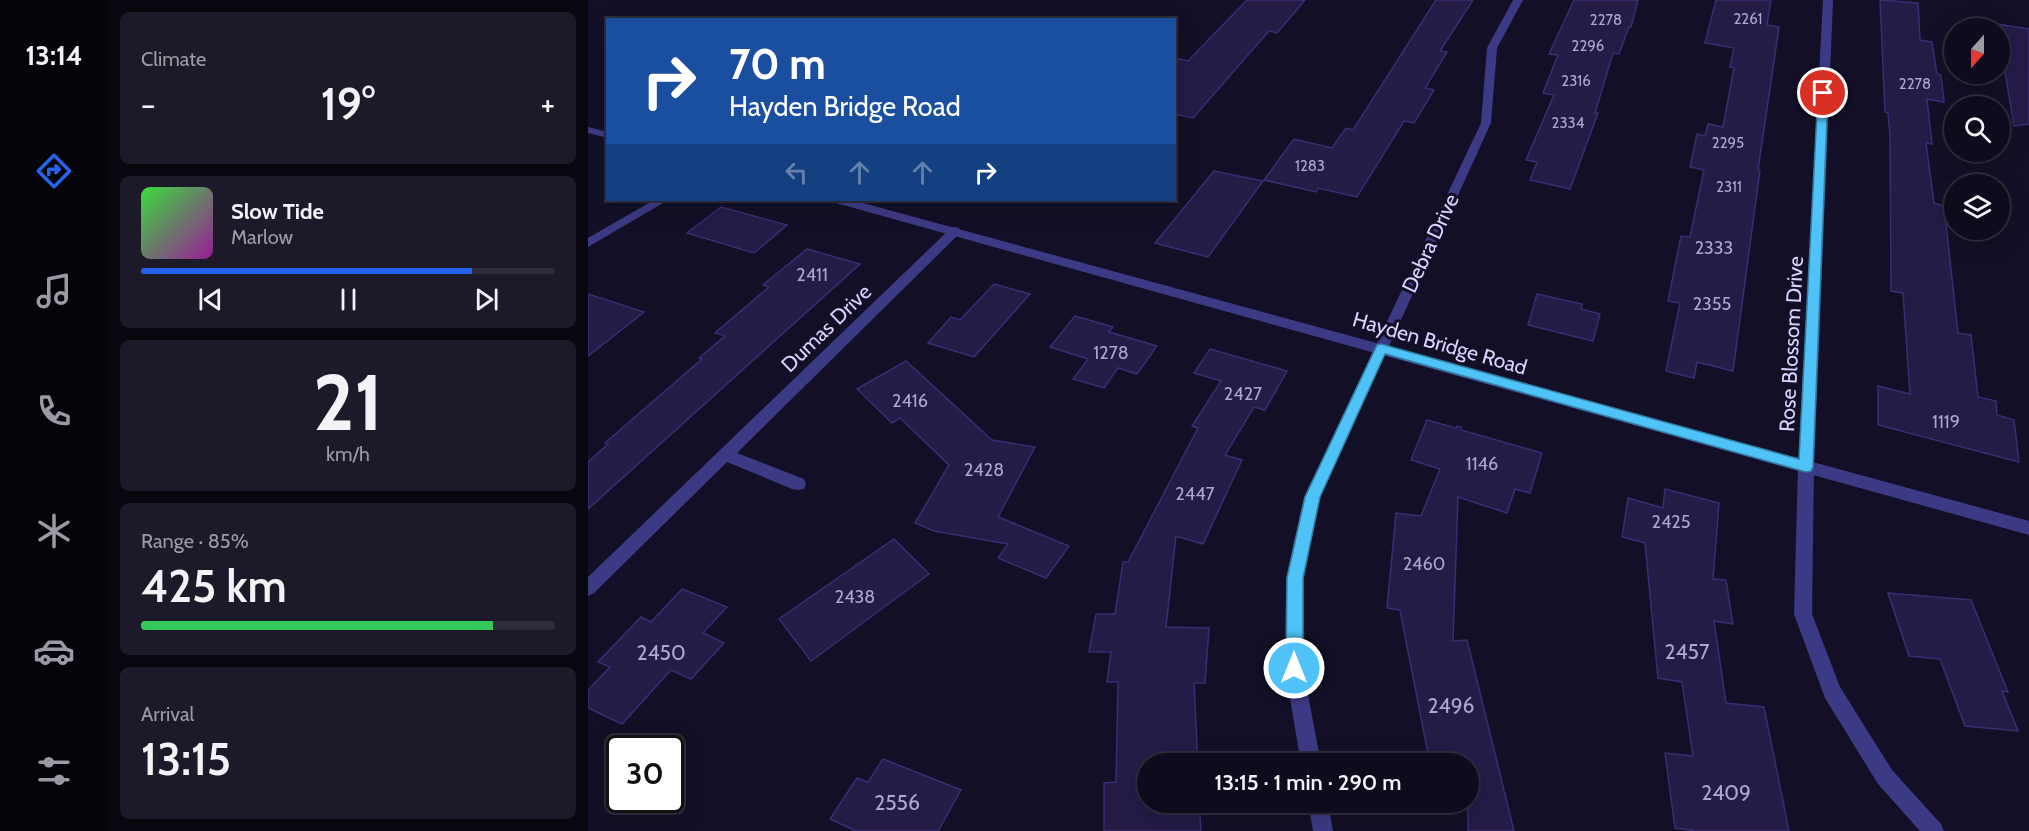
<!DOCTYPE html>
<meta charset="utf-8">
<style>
body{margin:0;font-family:Cabin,sans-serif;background:#1c1929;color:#f1f3f6;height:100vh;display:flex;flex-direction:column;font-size:22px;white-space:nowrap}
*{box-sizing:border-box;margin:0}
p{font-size:20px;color:#9b9ba3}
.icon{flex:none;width:33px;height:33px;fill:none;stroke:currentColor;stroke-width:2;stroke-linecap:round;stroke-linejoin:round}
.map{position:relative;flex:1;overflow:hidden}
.details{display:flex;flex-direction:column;gap:12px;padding:12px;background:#08060f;width:480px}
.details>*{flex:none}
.guide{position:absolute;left:18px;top:18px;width:570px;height:183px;border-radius:0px;box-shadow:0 6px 24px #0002,0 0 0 2px #2e2b3b;background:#1a4fa0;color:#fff;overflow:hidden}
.needle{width:39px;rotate:201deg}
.tools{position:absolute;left:1356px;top:18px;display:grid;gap:12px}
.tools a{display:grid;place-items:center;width:66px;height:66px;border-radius:50%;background:#0e0b1c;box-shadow:0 6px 24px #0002,0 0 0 2px #2e2b3b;font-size:30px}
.speed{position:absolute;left:18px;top:735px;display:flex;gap:12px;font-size:30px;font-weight:700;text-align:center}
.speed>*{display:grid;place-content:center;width:78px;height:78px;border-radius:50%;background:#0e0b1c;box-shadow:0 6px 24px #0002,0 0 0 2px #2e2b3b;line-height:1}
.speed .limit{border:3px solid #111;border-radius:9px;background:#fff;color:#111}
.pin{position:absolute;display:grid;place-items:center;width:51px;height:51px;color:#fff;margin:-26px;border:3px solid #fff;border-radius:50%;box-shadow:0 2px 6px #0007}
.me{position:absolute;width:66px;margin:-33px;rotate:0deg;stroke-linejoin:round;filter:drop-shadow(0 0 4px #0008)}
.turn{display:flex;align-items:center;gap:21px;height:126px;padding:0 24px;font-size:27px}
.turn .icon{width:78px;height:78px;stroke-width:2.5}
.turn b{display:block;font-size:42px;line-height:51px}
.lanes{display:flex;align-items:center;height:57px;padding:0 24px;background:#0003;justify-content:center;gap:30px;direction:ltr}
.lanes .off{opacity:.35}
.big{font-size:45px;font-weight:600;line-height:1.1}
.details .widget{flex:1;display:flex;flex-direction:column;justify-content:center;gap:9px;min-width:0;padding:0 21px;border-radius:9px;background:#1c1929}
.details .dial{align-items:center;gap:0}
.dial b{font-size:78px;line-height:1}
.song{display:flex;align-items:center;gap:18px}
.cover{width:72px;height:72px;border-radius:9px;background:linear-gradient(135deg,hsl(120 70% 55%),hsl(300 70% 35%))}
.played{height:6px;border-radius:3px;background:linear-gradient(90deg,#2563eb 80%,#2e2b3b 80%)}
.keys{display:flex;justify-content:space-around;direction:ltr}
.heat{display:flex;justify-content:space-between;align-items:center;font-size:33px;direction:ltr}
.charge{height:9px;border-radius:4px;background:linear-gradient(90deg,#34c759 85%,#2e2b3b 0)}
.trip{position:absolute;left:549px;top:753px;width:342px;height:60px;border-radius:30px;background:#0e0b1c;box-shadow:0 6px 24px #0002,0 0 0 2px #2e2b3b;font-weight:600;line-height:60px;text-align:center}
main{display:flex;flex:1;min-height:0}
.tab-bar{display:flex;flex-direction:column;width:108px;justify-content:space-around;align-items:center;background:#06040b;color:#9b9ba3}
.tab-bar .icon{width:42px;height:42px}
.tab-bar .selected{color:#2563eb}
.tab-bar b{font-size:27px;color:#f1f3f6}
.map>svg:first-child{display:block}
</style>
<main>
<nav class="tab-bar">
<b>13:14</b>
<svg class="icon selected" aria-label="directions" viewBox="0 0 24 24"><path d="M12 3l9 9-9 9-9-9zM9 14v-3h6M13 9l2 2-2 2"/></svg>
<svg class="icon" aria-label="music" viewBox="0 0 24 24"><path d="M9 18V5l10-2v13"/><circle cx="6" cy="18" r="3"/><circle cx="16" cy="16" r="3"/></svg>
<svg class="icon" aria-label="phone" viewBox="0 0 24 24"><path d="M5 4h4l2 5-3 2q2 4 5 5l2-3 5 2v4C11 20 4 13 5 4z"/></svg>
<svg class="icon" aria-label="climate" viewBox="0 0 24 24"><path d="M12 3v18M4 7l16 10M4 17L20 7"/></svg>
<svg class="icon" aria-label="car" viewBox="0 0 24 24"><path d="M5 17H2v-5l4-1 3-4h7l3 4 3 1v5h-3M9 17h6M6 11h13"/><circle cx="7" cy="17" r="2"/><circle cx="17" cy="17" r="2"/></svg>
<svg class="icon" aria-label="filters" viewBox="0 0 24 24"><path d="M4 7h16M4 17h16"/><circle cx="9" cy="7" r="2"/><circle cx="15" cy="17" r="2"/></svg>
</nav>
<section class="details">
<div class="widget"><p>Climate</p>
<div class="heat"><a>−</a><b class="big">19°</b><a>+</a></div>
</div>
<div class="widget">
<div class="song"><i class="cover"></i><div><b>Slow Tide</b><p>Marlow</p></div></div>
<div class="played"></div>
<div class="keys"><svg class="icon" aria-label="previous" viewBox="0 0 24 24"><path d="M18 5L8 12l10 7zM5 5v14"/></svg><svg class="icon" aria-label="pause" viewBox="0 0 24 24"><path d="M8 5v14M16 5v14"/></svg><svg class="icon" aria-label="next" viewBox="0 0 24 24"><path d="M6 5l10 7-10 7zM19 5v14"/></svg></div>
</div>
<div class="widget dial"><b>21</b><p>km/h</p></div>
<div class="widget"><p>Range · 85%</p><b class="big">425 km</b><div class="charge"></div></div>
<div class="widget"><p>Arrival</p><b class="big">13:15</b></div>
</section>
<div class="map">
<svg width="1441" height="831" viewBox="0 0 1441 831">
<rect width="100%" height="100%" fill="#130f26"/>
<g fill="#241b47" stroke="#3b2d73" stroke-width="1.5">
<path d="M659,0H717L689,33L681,31L605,118L586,114V58L600,61Z"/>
<path d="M848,0H885L852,51L859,52L837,88L846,90L826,123L816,121L769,197L730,188L728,192L676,180L706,139L744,148L758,128L765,130Z"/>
<path d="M986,0H1050L1043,27H1041L1031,54L1025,53L1007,113H1010L982,189L942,180L949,162L938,160L966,95L955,93L970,55L961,54Z"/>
<path d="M1128,0H1183L1179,25L1191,27L1170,170H1172L1145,371L1109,362L1106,378L1078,371L1092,303L1080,301L1093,236L1102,237L1116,170L1102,167L1109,134L1117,136L1120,124L1135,127L1146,68L1142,67L1146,48L1117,43Z"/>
<path d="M1292,0L1330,3L1332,40L1344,42L1349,74L1353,75L1356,102L1339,99L1344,144L1338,143L1346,203L1356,206L1370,333L1383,335L1390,397L1408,401L1409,415L1426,420L1431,462L1290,425V386L1322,394L1315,293L1303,291L1302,135L1300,113L1297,112Z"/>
<path d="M1409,24L1441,29V124L1426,126Z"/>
<path d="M626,171L675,181L620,257L567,243Z"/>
<path d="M133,207L199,225L166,253L99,233Z"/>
<path d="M219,249L272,264L0,509V462L20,444L17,443L114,359L111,358L137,336L127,333L181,287L175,285Z"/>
<path d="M406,284L442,294L386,357L340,343L363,317L372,320Z"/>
<path d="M0,294L56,312L0,356Z"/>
<path d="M949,294L994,304L993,309L1012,314L1005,341L940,325Z"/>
<path d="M487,316L525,327L521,332L569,346L549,374L530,368L516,388L485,379L500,359L462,347Z"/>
<path d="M622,349L699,371L677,410L666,407L637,455L654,460L615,544L588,536L578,627L621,628L617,683H606L610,764H560V802H611L613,831H516V783L528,782L530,682H519L523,652H501L508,614H527L535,562H540L610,428L604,426L633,381L606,373Z"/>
<path d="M318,361L404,440L447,447L410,517L481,546L458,578L410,558L420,544L346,531L327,523L361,465L312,418L304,423L269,389Z"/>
<path d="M839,420L868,428L869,426L873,427V430L954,453L942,493L927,489L919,513L870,497L865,641L879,640L926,831H880V764H842L812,610L799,608L808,513L833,516L852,469L823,460Z"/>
<path d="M1077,489L1131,503L1125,579L1138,580L1145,624L1126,621L1138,703L1176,707L1201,831H1109L1087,828L1077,753L1105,756L1094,682L1070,678L1057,543L1034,537L1040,498L1075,508Z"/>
<path d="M306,539L341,574L223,661L191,619Z"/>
<path d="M94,589L139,607L115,633L136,643L103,679L83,670L34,724L0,708V690L22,667L10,662L53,617L63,622Z"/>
<path d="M1300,593L1383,600L1420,692L1414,691L1430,731L1377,726L1352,659L1321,656Z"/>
<path d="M295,759L373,790L350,831H268L242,819L269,778L280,782Z"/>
</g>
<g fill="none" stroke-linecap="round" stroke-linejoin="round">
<g fill="#3d3a85" fill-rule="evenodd">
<path d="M925,0H935L909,48L903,123L732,497L716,578L715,668L733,764H713L697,668L698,578L716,497L893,123L899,48Z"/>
<path d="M1235,0H1245L1226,467L1224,614L1252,687L1304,770L1353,824L1356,831H1332L1290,784L1237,698L1206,614L1210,467Z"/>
<path d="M66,200H80L0,247V238Z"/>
<path d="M367,227L371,228L373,231L371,234L149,453L216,479L218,484L216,489L210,490L204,489L139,462L6,593L0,596V577L363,228Z"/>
<path d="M720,802H740L745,831H725Z"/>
</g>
<g fill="#3d3a85" fill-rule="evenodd">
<path d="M0,127L20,132V138L0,133Z"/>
<path d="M246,200H264L1441,521V535L248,203Z"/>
</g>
</g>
<path fill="#4fc3f7" stroke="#337fa1" stroke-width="1.5" d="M1235,90L1240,93L1225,467L1223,471L1218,472L797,354L732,497L715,578V668L712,673L706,676L700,673L698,668L699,578L717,497L789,345L793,344L1211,459L1230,93Z"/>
<g text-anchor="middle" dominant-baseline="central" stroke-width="6" stroke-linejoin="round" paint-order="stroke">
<g font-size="15" fill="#aca6d1">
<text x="1160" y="19">2261</text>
<text x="1018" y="20">2278</text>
<text x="1000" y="46">2296</text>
<text x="988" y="81">2316</text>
<text x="1327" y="84">2278</text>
<text x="980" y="123">2334</text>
<text x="1140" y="143">2295</text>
<text x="722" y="166">1283</text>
<text x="1141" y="187">2311</text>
</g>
<g font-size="18" fill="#aca6d1">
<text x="1126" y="248">2333</text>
<text x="224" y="275">2411</text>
<text x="1124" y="304">2355</text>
<text x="523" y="353">1278</text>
<text x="655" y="394">2427</text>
<text x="322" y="401">2416</text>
<text x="1358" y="422">1119</text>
<text x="894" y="464">1146</text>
<text x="396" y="470">2428</text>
<text x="607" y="494">2447</text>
<text x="1083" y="522">2425</text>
<text x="836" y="564">2460</text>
<text x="267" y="597">2438</text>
</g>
<g font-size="21" fill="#d9d4ff" stroke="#130f26">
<text transform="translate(842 243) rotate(-65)">Debra Drive</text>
<text transform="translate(238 328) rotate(-44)">Dumas Drive</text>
<text transform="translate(852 343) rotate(16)">Hayden Bridge Road</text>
<text transform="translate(1203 344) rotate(-87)">Rose Blossom Drive</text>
</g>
<g font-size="21" fill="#aca6d1">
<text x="1099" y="651">2457</text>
<text x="73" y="652">2450</text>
<text x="863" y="705">2496</text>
<text x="1138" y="792">2409</text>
<text x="309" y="802">2556</text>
</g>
</g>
</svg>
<div class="tools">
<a><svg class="needle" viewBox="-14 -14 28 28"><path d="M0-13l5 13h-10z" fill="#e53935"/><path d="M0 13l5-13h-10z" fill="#9b9ba3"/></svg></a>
<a><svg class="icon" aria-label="search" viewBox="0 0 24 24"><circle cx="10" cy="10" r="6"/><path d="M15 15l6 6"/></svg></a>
<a><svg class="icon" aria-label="layers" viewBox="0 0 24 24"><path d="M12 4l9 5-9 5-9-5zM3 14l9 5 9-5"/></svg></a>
</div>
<div class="speed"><div class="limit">30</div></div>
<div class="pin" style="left:1235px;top:93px;background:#d93025"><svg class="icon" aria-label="arrive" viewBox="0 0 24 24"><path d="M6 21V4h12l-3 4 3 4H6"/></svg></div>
<svg class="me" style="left:706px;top:668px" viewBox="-20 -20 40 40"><circle r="17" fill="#4fc3f7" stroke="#fff" stroke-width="3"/><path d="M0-11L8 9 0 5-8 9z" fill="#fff"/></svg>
<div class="trip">13:15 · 1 min · 290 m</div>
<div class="guide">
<div class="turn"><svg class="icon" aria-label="right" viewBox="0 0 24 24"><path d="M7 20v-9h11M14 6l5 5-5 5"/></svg><div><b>70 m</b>Hayden Bridge Road</div></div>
<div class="lanes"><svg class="icon off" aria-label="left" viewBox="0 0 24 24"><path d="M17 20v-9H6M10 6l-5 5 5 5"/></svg><svg class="icon off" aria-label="ahead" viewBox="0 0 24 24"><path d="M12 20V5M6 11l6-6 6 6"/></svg><svg class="icon off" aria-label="ahead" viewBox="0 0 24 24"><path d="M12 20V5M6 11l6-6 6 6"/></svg><svg class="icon" aria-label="right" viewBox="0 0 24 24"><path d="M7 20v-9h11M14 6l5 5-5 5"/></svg></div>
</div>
</div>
</main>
